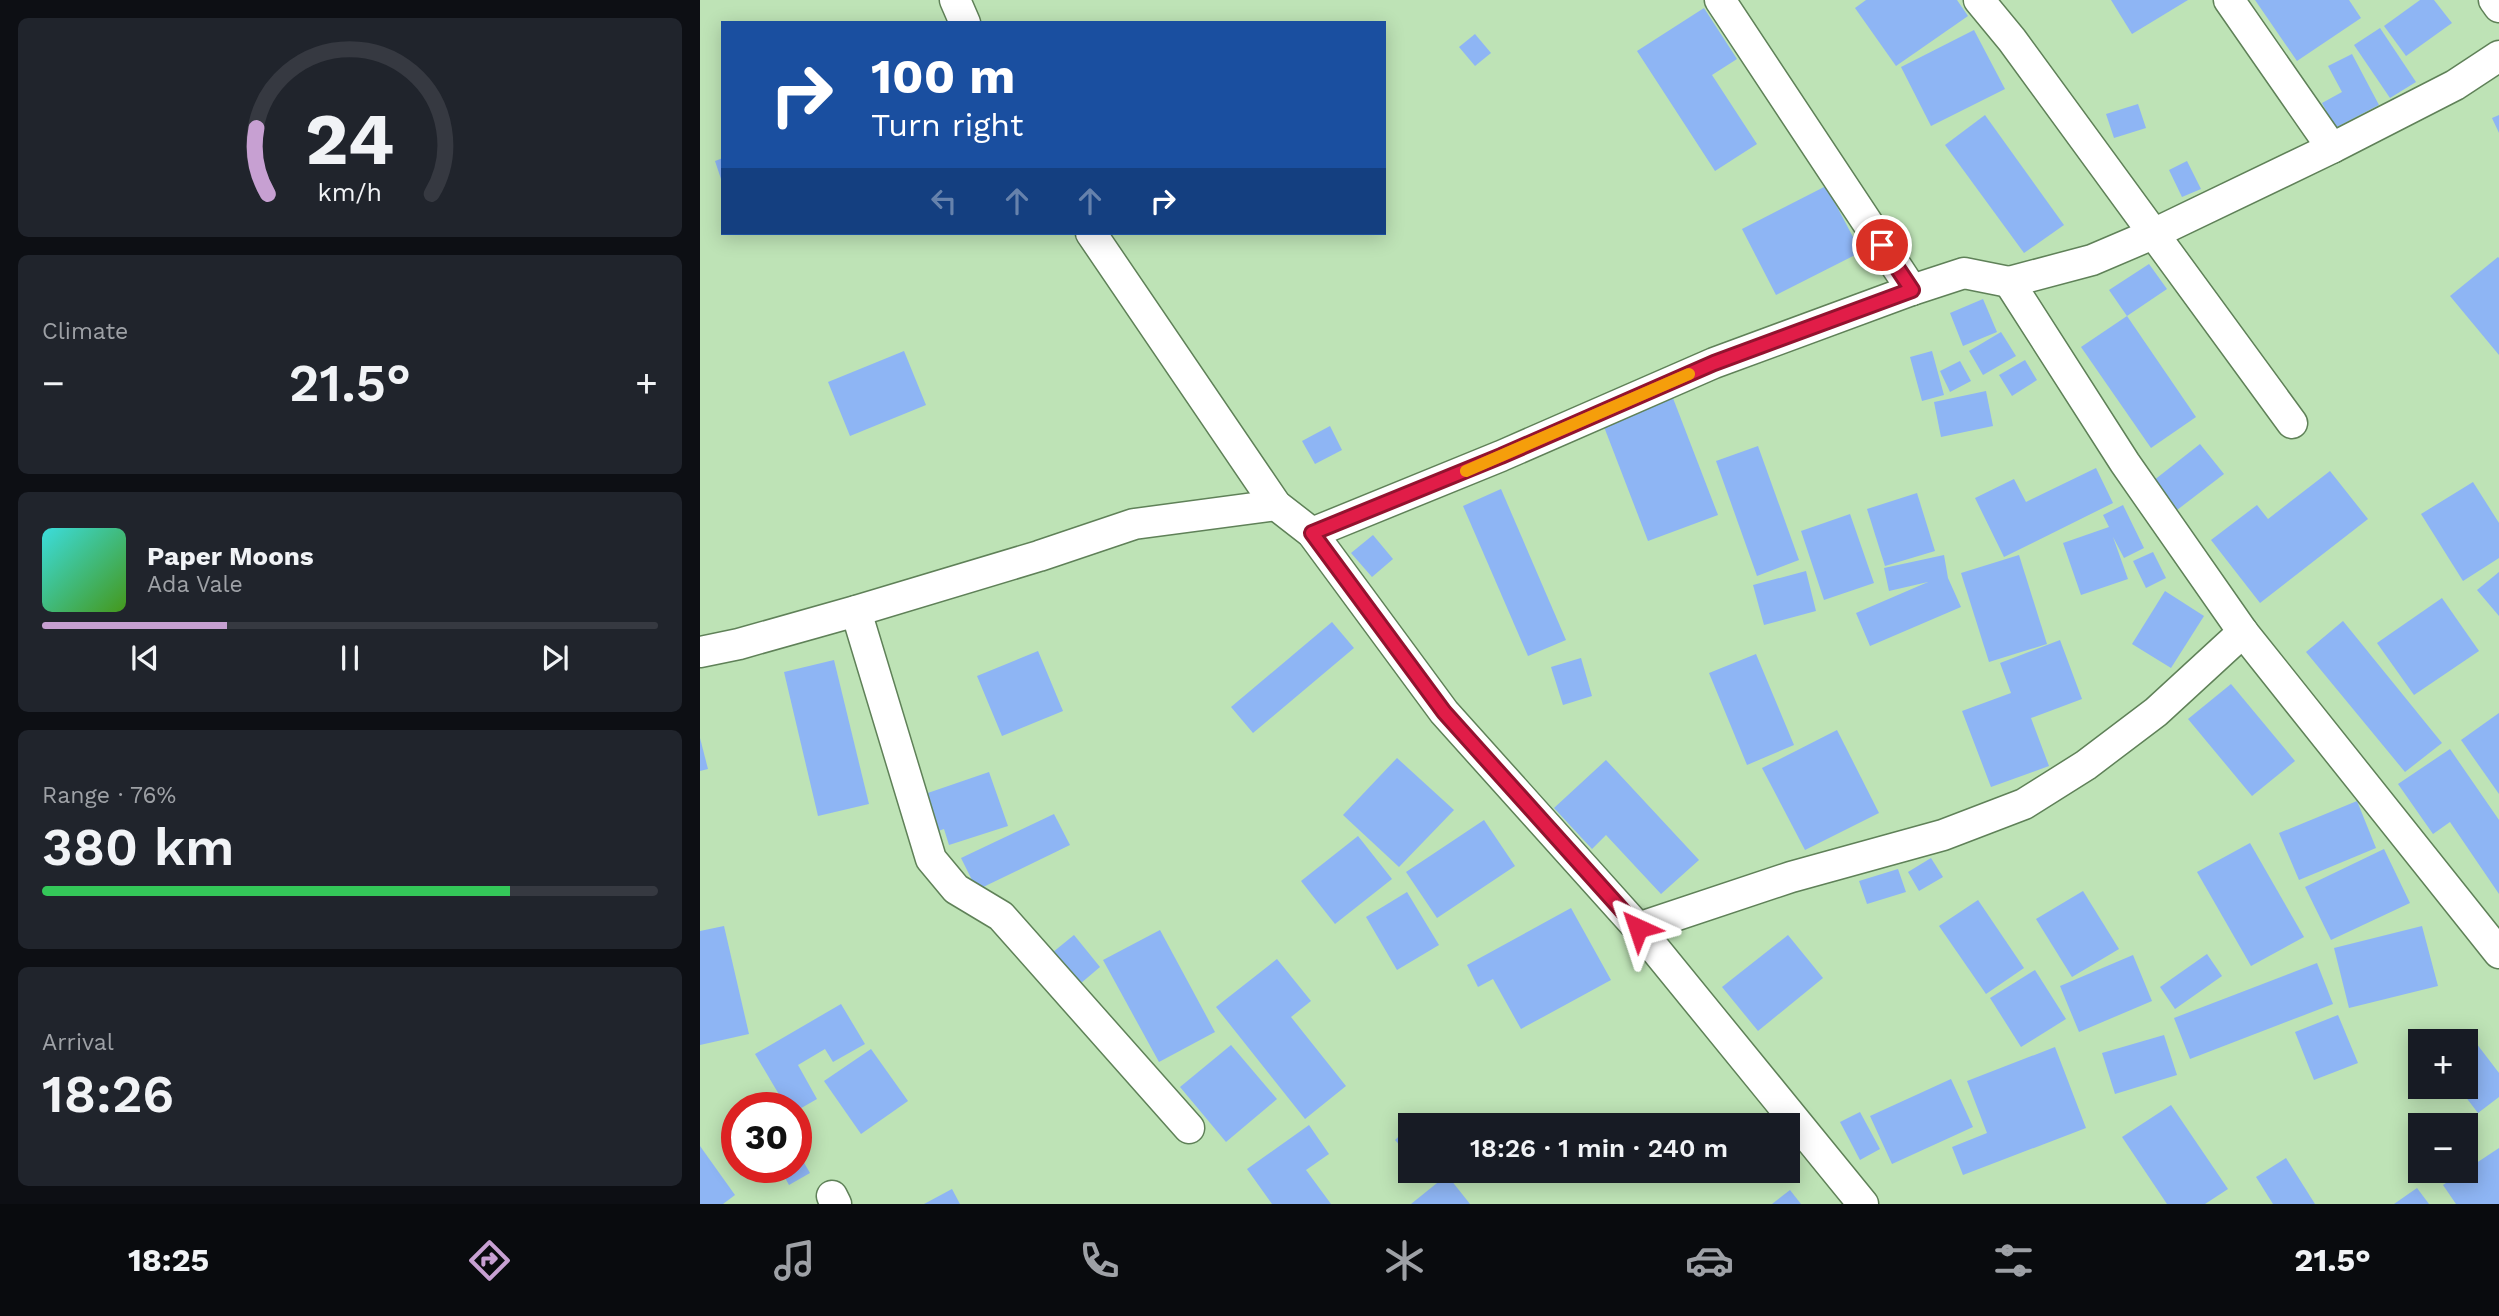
<!DOCTYPE html>
<meta charset="utf-8">
<style>
body{margin:0;font-family:"Work Sans",sans-serif;background:#20242c;color:#f1f3f6;height:100vh;display:flex;flex-direction:column;font-size:26px;white-space:nowrap}
*{box-sizing:border-box;margin:0}
p{font-size:23px;color:#9ea1a6}
.icon{flex:none;width:38px;height:38px;fill:none;stroke:currentColor;stroke-width:2;stroke-linecap:round;stroke-linejoin:round}
.map{position:relative;flex:1;overflow:hidden}
.details{display:flex;flex-direction:column;gap:18px;padding:18px;background:#0d0f14;width:700px}
.details>*{flex:none}
.top-card{position:absolute;left:21px;top:21px;width:665px;height:214px;border-radius:0px;box-shadow:0 4px 18px #0003;background:#1a4fa0;color:#fff;overflow:hidden}
.tools{position:absolute;left:1708px;top:1029px;display:grid;gap:14px}
.tools a{display:grid;place-items:center;width:70px;height:70px;border-radius:0px;background:#171b24;box-shadow:0 4px 18px #0003;font-size:35px}
.speed{position:absolute;left:21px;top:1092px;display:flex;gap:14px;font-size:35px;font-weight:700;text-align:center}
.speed>*{display:grid;place-content:center;width:91px;height:91px;border-radius:50%;background:#171b24;box-shadow:0 4px 18px #0003;line-height:1}
.speed .limit{border:10px solid #d22;background:#fff;color:#111}
.pin{position:absolute;display:grid;place-items:center;width:60px;height:60px;color:#fff;margin:-30px;border:4px solid #fff;border-radius:50%;box-shadow:0 2px 7px #0007}
.me{position:absolute;width:77px;margin:-38px;rotate:318deg;stroke-linejoin:round;filter:drop-shadow(0 0 5px #0008)}
.turn{display:flex;align-items:center;gap:24px;height:147px;padding:0 35px;font-size:32px}
.turn .icon{width:91px;height:91px;stroke-width:2.5}
.turn b{display:block;font-size:49px;line-height:60px}
.lanes{display:flex;align-items:center;height:66px;padding:0 35px;background:#0003;justify-content:center;gap:35px;direction:ltr}
.lanes .off{opacity:.35}
.big{font-size:52px;font-weight:600;line-height:1.1}
.details .widget{flex:1;display:flex;flex-direction:column;justify-content:center;gap:10px;min-width:0;padding:0 24px;border-radius:10px;background:#20242c}
.details .dial{align-items:center;gap:0}
.dial svg{height:182px;overflow:visible;fill:none;stroke:#363941;stroke-width:7;stroke-linecap:round;text-anchor:middle}
.dial text{fill:#f1f3f6;stroke:none}
.song{display:flex;align-items:center;gap:21px}
.cover{width:84px;height:84px;border-radius:10px;background:linear-gradient(135deg,hsl(180 70% 55%),hsl(100 70% 35%))}
.played{height:7px;border-radius:4px;background:linear-gradient(90deg,#c7a0d2 30%,#363941 30%)}
.keys{display:flex;justify-content:space-around;direction:ltr}
.heat{display:flex;justify-content:space-between;align-items:center;font-size:38px;direction:ltr}
.charge{height:10px;border-radius:5px;background:linear-gradient(90deg,#34c759 76%,#363941 0)}
.trip{position:absolute;left:698px;top:1113px;width:402px;height:70px;border-radius:0px;background:#171b24;box-shadow:0 4px 18px #0003;font-weight:600;line-height:70px;text-align:center}
.dock{display:flex;height:112px;justify-content:space-around;align-items:center;background:#090b0e;color:#9ea1a6}
.dock .icon{width:49px;height:49px}
.dock .active{color:#c7a0d2}
.dock b{font-size:32px;color:#f1f3f6}
main{display:flex;flex:1;min-height:0}
.map>svg:first-child{display:block}
</style>
<main>
<section class="details">
<div class="widget dial"><svg viewBox="0 0 100 80">
<path d="M14 69A42 42 0 1 1 86 69"/>
<path d="M14 69A42 42 0 0 1 9 40" stroke="#c7a0d2"/>
<text x="50" y="56" font-size="32" font-weight="700">24</text>
<text x="50" y="72" font-size="11">km/h</text>
</svg></div>
<div class="widget"><p>Climate</p>
<div class="heat"><a>−</a><b class="big">21.5°</b><a>+</a></div>
</div>
<div class="widget">
<div class="song"><i class="cover"></i><div><b>Paper Moons</b><p>Ada Vale</p></div></div>
<div class="played"></div>
<div class="keys"><svg class="icon" aria-label="previous" viewBox="0 0 24 24"><path d="M18 5L8 12l10 7zM5 5v14"/></svg><svg class="icon" aria-label="pause" viewBox="0 0 24 24"><path d="M8 5v14M16 5v14"/></svg><svg class="icon" aria-label="next" viewBox="0 0 24 24"><path d="M6 5l10 7-10 7zM19 5v14"/></svg></div>
</div>
<div class="widget"><p>Range · 76%</p><b class="big">380 km</b><div class="charge"></div></div>
<div class="widget"><p>Arrival</p><b class="big">18:26</b></div>
</section>
<div class="map">
<svg width="1799" height="1204" viewBox="0 0 1799 1204">
<rect width="100%" height="100%" fill="#bee3b6"/>
<g fill="#8eb5f4">
<path d="M1166,0H1257L1268,16L1196,66L1155,8Z"/>
<path d="M1411,0H1488L1432,34Z"/>
<path d="M1555,0H1649L1661,18L1597,61Z"/>
<path d="M1720,0H1734L1752,23L1706,56L1684,26Z"/>
<path d="M1004,8L1037,59L1012,75L1057,144L1015,171L937,51Z"/>
<path d="M1680,28L1716,82L1690,98L1654,45Z"/>
<path d="M1274,30L1305,89L1231,126L1201,67Z"/>
<path d="M775,34L791,53L775,66L759,47Z"/>
<path d="M1652,54L1679,105L1635,128L1622,103L1642,92L1628,66Z"/>
<path d="M1438,104L1446,128L1414,138L1406,114Z"/>
<path d="M1285,115L1364,225L1324,253L1245,145Z"/>
<path d="M1799,115V133L1792,118Z"/>
<path d="M23,158V182H22L15,161Z"/>
<path d="M1487,161L1501,189L1482,197L1469,170Z"/>
<path d="M1126,186L1161,252L1076,295L1042,229Z"/>
<path d="M1798,257L1799,258V355L1750,296Z"/>
<path d="M1449,264L1467,289L1427,316L1409,290Z"/>
<path d="M1283,299L1297,332L1263,346L1250,313Z"/>
<path d="M1427,316L1496,417L1451,448L1381,347Z"/>
<path d="M1301,332L1316,356L1283,375L1269,351Z"/>
<path d="M204,351L226,405L150,436L128,382Z"/>
<path d="M1232,351L1244,395L1222,401L1210,357Z"/>
<path d="M1325,360L1337,380L1312,396L1299,375Z"/>
<path d="M1260,361L1271,381L1250,392L1240,371Z"/>
<path d="M1286,391L1293,426L1241,437L1234,402Z"/>
<path d="M971,393L1018,515L948,541L901,419Z"/>
<path d="M630,426L642,450L615,464L602,441Z"/>
<path d="M1500,444L1524,474L1477,510L1453,481Z"/>
<path d="M1058,446L1099,560L1057,576L1016,461Z"/>
<path d="M1396,468L1413,503L1304,557L1275,498L1314,479L1326,502Z"/>
<path d="M1630,471L1668,519L1560,603L1511,540L1557,505L1568,519Z"/>
<path d="M1773,482L1799,523V558L1763,581L1721,514Z"/>
<path d="M801,489L866,640L828,656L763,506Z"/>
<path d="M1217,493L1235,551L1185,566L1167,509Z"/>
<path d="M1423,505L1444,548L1424,558L1413,537L1428,579L1381,595L1363,543L1409,527L1403,515Z"/>
<path d="M1150,514L1174,583L1124,600L1101,531Z"/>
<path d="M673,535L693,559L672,577L651,553Z"/>
<path d="M1453,552L1466,578L1446,588L1433,561Z"/>
<path d="M1244,555L1248,578L1261,607L1170,646L1156,613L1228,582L1189,591L1184,568Z"/>
<path d="M1319,555L1347,644L1289,662L1261,573Z"/>
<path d="M1106,571L1116,611L1064,625L1053,585Z"/>
<path d="M1799,572V616L1777,590Z"/>
<path d="M1465,591L1504,616L1471,668L1432,644Z"/>
<path d="M1742,598L1779,651L1714,695L1677,643Z"/>
<path d="M1643,621L1742,743L1705,772L1606,652Z"/>
<path d="M632,622L654,648L553,733L531,707Z"/>
<path d="M1360,640L1382,699L1331,718L1349,766L1291,787L1262,711L1311,693L1300,663Z"/>
<path d="M338,651L363,711L302,736L277,676Z"/>
<path d="M1056,654L1094,745L1047,765L1009,673Z"/>
<path d="M881,658L892,696L863,705L851,667Z"/>
<path d="M134,660L169,804L118,816L84,672Z"/>
<path d="M1531,684L1595,761L1552,796L1488,719Z"/>
<path d="M1799,713V794L1761,740Z"/>
<path d="M1137,730L1179,813L1105,850L1062,768Z"/>
<path d="M0,738L8,769L0,771Z"/>
<path d="M1750,749L1799,820V894L1750,822L1733,834L1698,784Z"/>
<path d="M697,758L754,810L699,867L643,815Z"/>
<path d="M906,760L999,860L961,894L906,835L892,849L854,808Z"/>
<path d="M289,772L308,826L249,845L244,829L232,833L219,796Z"/>
<path d="M1657,801L1676,848L1599,880L1579,833Z"/>
<path d="M354,814L370,845L277,890L261,858Z"/>
<path d="M784,820L815,866L737,918L706,872Z"/>
<path d="M658,836L692,879L635,924L601,881Z"/>
<path d="M1550,843L1604,937L1551,966L1497,872Z"/>
<path d="M1684,849L1710,903L1631,940L1605,887Z"/>
<path d="M1231,858L1243,877L1219,891L1208,872Z"/>
<path d="M1198,869L1206,892L1167,904L1159,881Z"/>
<path d="M1383,891L1419,949L1372,977L1336,919Z"/>
<path d="M707,892L739,945L697,970L666,917Z"/>
<path d="M1278,900L1324,968L1286,994L1239,926Z"/>
<path d="M871,908L911,980L821,1029L793,979L778,987L767,965Z"/>
<path d="M24,926L49,1034L0,1045V931Z"/>
<path d="M1722,926L1738,986L1649,1008L1634,948Z"/>
<path d="M460,930L515,1032L459,1062L403,960Z"/>
<path d="M374,935L400,967L374,989L347,957Z"/>
<path d="M1088,935L1123,978L1058,1031L1022,987Z"/>
<path d="M1507,954L1522,976L1475,1009L1460,987Z"/>
<path d="M1433,955L1452,1001L1379,1032L1360,986Z"/>
<path d="M577,959L611,1001L591,1017L646,1086L605,1119L516,1007Z"/>
<path d="M1617,963L1633,1004L1490,1059L1474,1018Z"/>
<path d="M1335,970L1366,1019L1321,1047L1290,998Z"/>
<path d="M141,1004L165,1044L133,1062L125,1049L98,1065L117,1099L96,1111V1108H87L55,1054Z"/>
<path d="M1638,1015L1658,1063L1614,1080L1595,1032Z"/>
<path d="M1464,1035L1477,1075L1415,1094L1402,1053Z"/>
<path d="M1773,1039L1799,1073V1097L1778,1113L1758,1087H1766V1044Z"/>
<path d="M531,1045L577,1099L526,1142L480,1087Z"/>
<path d="M1355,1047L1386,1128L1263,1175L1252,1147L1287,1133L1267,1081Z"/>
<path d="M171,1049L208,1101L161,1134L124,1081Z"/>
<path d="M1251,1079L1273,1127L1192,1164L1170,1116Z"/>
<path d="M1471,1105L1528,1189L1505,1204H1467L1422,1137Z"/>
<path d="M1160,1112L1180,1149L1160,1160L1140,1122Z"/>
<path d="M609,1125L629,1154L606,1170L631,1204H572L547,1169Z"/>
<path d="M710,1126V1157L695,1140Z"/>
<path d="M0,1146L35,1195L23,1204H0Z"/>
<path d="M1799,1148V1204H1756L1743,1185Z"/>
<path d="M96,1149L110,1173L89,1185L79,1167H96Z"/>
<path d="M1586,1158L1615,1204H1573L1556,1177Z"/>
<path d="M747,1175L770,1204H711Z"/>
<path d="M1717,1188L1729,1204H1694Z"/>
<path d="M252,1189L260,1204H224Z"/>
<path d="M1090,1190L1101,1204H1072Z"/>
</g>
<g fill="none" stroke-linecap="round" stroke-linejoin="round">
<g stroke="#5f8158" stroke-width="33">
<g id="street">
<path d="M255,0L265,23"/>
<path d="M1020,0L1212,290"/>
<path d="M1279,0L1312,40L1592,423"/>
<path d="M1529,0L1632,148"/>
<path d="M1794,0L1799,7"/>
<path d="M1799,56L1755,85L1632,148L1453,234L1392,260L1309,282L1425,463L1543,632L1799,953"/>
<path d="M391,233L576,505L612,533L744,712L938,928"/>
<path d="M612,533L801,456L1014,363L1212,290L1264,273L1309,282"/>
<path d="M156,611L231,859L256,889L301,916L489,1128"/>
<path d="M0,652L39,644L156,611L339,556L434,524L576,505"/>
<path d="M132,1196L136,1204"/>
<path d="M1163,1204L938,928L1091,877L1243,835L1324,804L1386,765L1456,712L1543,632"/>
</g>
</g>
<use href="#street" stroke="#fff" stroke-width="30"/>
</g>
<g fill="none" stroke-linecap="round" stroke-linejoin="round">
<g stroke="#92132f" stroke-width="18">
<path id="route" d="M938,928L744,712L612,533L801,456L1014,363L1212,290L1182,245"/>
</g>
<use href="#route" stroke="#e11d48" stroke-width="12"/>
<path stroke="#f59e0b" stroke-width="12" d="M766,471L989,374"/>
</g>
</svg>
<div class="tools">
<a>+</a>
<a>−</a>
</div>
<div class="speed"><div class="limit">30</div></div>
<div class="pin" style="left:1182px;top:245px;background:#d93025"><svg class="icon" aria-label="arrive" viewBox="0 0 24 24"><path d="M6 21V4h12l-3 4 3 4H6"/></svg></div>
<svg class="me" style="left:938px;top:928px" viewBox="-20 -20 40 40"><path d="M0-17L14 15 0 8-14 15z" fill="#e11d48" stroke="#fff" stroke-width="4"/></svg>
<div class="trip">18:26 · 1 min · 240 m</div>
<div class="top-card">
<div class="turn"><svg class="icon" aria-label="right" viewBox="0 0 24 24"><path d="M7 20v-9h11M14 6l5 5-5 5"/></svg><div><b>100 m</b>Turn right</div></div>
<div class="lanes"><svg class="icon off" aria-label="left" viewBox="0 0 24 24"><path d="M17 20v-9H6M10 6l-5 5 5 5"/></svg><svg class="icon off" aria-label="ahead" viewBox="0 0 24 24"><path d="M12 20V5M6 11l6-6 6 6"/></svg><svg class="icon off" aria-label="ahead" viewBox="0 0 24 24"><path d="M12 20V5M6 11l6-6 6 6"/></svg><svg class="icon" aria-label="right" viewBox="0 0 24 24"><path d="M7 20v-9h11M14 6l5 5-5 5"/></svg></div>
</div>
</div>
</main>
<nav class="dock">
<b>18:25</b>
<svg class="icon active" aria-label="directions" viewBox="0 0 24 24"><path d="M12 3l9 9-9 9-9-9zM9 14v-3h6M13 9l2 2-2 2"/></svg>
<svg class="icon" aria-label="music" viewBox="0 0 24 24"><path d="M9 18V5l10-2v13"/><circle cx="6" cy="18" r="3"/><circle cx="16" cy="16" r="3"/></svg>
<svg class="icon" aria-label="phone" viewBox="0 0 24 24"><path d="M5 4h4l2 5-3 2q2 4 5 5l2-3 5 2v4C11 20 4 13 5 4z"/></svg>
<svg class="icon" aria-label="climate" viewBox="0 0 24 24"><path d="M12 3v18M4 7l16 10M4 17L20 7"/></svg>
<svg class="icon" aria-label="car" viewBox="0 0 24 24"><path d="M5 17H2v-5l4-1 3-4h7l3 4 3 1v5h-3M9 17h6M6 11h13"/><circle cx="7" cy="17" r="2"/><circle cx="17" cy="17" r="2"/></svg>
<svg class="icon" aria-label="filters" viewBox="0 0 24 24"><path d="M4 7h16M4 17h16"/><circle cx="9" cy="7" r="2"/><circle cx="15" cy="17" r="2"/></svg>
<b>21.5°</b>
</nav>
